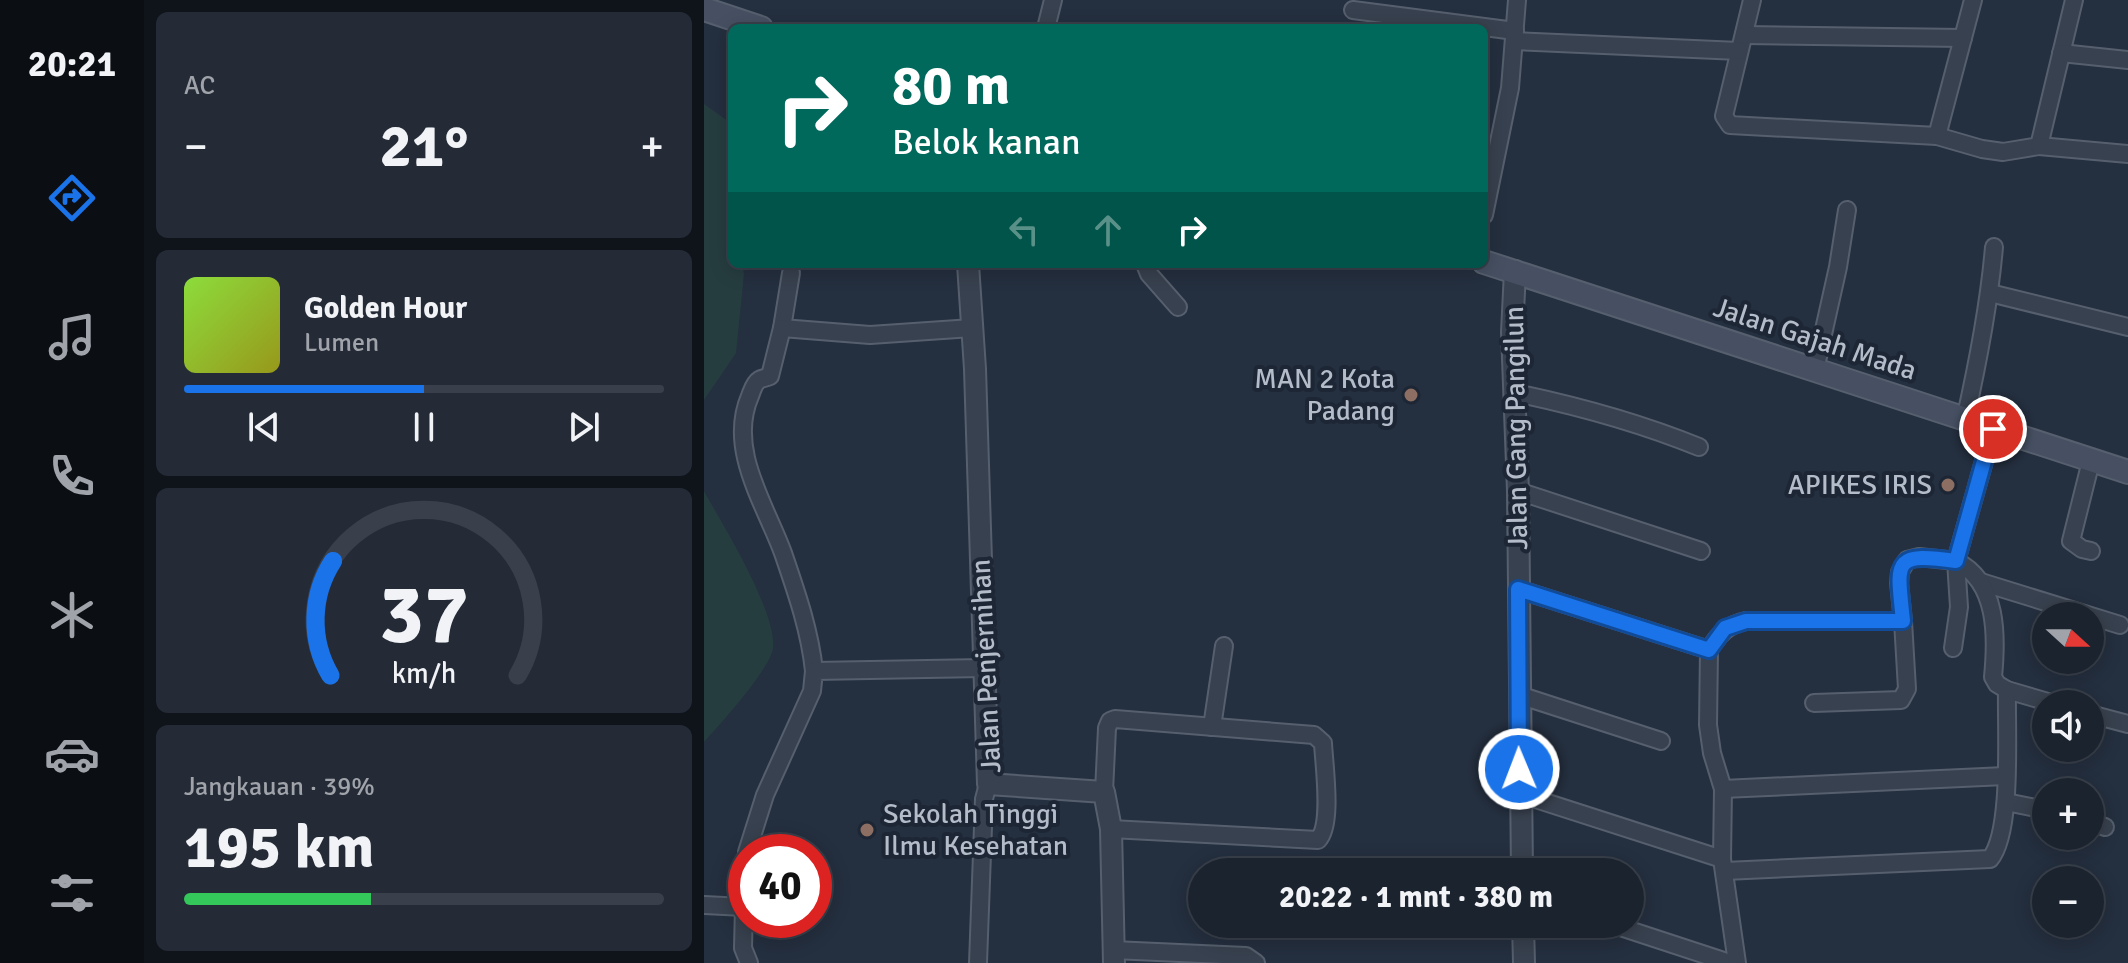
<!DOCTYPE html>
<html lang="id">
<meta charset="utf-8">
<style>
body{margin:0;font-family:Signika,sans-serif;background:#242b37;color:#f1f3f6;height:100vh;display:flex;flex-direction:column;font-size:30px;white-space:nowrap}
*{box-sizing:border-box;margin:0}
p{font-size:26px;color:#a0a4aa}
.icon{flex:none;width:44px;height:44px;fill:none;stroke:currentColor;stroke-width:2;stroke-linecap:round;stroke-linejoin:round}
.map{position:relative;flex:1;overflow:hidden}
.details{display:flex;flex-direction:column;gap:12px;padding:12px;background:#0f131a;width:560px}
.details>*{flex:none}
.top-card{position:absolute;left:24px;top:24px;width:760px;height:244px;border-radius:12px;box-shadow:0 4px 20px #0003,0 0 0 2px #39404b;background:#00695c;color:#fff;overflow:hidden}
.needle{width:52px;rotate:111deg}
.buttons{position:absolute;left:1328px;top:602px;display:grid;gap:16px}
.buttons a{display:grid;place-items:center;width:72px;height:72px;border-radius:50%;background:#1b232f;box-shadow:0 4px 20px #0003,0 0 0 2px #39404b;font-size:40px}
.speed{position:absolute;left:24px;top:834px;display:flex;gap:16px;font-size:40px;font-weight:700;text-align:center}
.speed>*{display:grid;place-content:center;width:104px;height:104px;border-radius:50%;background:#1b232f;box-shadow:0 4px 20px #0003,0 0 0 2px #39404b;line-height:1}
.speed .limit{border:12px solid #d22;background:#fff;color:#111}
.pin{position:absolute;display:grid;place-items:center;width:68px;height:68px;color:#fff;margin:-34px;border:4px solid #fff;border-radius:50%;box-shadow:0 2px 8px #0007}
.me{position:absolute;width:88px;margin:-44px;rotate:359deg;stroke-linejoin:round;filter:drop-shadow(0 0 6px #0008)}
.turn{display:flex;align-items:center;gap:28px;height:168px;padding:0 32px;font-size:36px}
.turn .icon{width:104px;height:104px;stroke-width:2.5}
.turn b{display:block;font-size:56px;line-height:68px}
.lanes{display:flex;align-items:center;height:76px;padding:0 32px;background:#0003;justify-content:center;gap:40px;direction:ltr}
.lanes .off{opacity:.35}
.big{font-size:60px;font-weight:800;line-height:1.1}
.details .card{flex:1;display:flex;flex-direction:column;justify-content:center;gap:12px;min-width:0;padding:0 28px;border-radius:12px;background:#242b37}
.details .dial{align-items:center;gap:0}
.dial svg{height:208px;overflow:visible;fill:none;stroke:#39404b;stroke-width:7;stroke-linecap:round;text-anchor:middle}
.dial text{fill:#f1f3f6;stroke:none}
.song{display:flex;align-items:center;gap:24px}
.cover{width:96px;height:96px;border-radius:12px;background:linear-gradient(135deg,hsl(90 70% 55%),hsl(60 70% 35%))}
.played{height:8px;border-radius:4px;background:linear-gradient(90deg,#1a73e8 50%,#39404b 50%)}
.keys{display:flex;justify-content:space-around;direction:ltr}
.heat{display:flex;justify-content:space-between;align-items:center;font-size:44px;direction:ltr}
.charge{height:12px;border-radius:6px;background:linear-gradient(90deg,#34c759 39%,#39404b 0)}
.trip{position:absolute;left:484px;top:858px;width:456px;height:80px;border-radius:40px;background:#1b232f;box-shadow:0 4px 20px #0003,0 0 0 2px #39404b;font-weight:800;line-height:80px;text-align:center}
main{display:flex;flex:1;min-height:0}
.menu{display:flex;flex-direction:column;width:144px;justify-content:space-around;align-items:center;background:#0b0e13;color:#a0a4aa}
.menu .icon{width:56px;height:56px}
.menu .current{color:#1a73e8}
.menu b{font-size:36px;color:#f1f3f6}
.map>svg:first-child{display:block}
</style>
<main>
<nav class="menu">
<b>20:21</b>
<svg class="icon current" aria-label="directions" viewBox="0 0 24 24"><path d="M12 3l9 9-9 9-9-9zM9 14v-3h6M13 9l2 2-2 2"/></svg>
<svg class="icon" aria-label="music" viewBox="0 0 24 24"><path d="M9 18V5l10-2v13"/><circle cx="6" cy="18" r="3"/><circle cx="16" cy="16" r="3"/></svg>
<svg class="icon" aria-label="phone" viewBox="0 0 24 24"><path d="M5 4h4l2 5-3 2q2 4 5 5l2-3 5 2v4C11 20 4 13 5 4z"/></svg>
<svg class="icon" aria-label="climate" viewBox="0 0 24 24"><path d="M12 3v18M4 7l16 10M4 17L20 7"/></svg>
<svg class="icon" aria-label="car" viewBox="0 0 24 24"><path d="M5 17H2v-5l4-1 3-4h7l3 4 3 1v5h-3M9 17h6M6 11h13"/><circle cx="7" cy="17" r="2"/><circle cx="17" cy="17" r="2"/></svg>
<svg class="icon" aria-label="filters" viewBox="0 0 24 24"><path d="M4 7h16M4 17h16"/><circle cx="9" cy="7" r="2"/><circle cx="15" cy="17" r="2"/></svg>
</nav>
<section class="details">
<div class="card"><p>AC</p>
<div class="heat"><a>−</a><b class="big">21°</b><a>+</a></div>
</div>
<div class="card">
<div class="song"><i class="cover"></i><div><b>Golden Hour</b><p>Lumen</p></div></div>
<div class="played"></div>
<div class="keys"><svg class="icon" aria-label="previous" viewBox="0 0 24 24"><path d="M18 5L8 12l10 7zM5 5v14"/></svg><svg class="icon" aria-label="pause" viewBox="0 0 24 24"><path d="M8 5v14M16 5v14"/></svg><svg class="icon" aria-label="next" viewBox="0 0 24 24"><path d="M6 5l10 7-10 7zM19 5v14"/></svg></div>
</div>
<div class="card dial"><svg viewBox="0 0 100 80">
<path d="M14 69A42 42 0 1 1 86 69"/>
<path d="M14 69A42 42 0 0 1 15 25" stroke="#1a73e8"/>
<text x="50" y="56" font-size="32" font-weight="700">37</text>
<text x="50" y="72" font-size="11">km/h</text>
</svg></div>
<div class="card"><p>Jangkauan · 39%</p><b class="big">195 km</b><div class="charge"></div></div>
</section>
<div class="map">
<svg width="1424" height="963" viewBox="0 0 1424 963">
<rect width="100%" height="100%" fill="#242f3f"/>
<g fill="#263d40">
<path d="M0,104L24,121L28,264H38L40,274L32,353L0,400Z"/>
<path d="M0,491C19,525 73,612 69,648C67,668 15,726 0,742Z"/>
</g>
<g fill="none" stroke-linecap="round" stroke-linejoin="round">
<g stroke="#565f6d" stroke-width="20">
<g id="minor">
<path d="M1048,0L1020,116L1026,125L1233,136L1278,149L1299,152L1335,146L1370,0"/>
<path d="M649,10L811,31"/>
<path d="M342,28L349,0"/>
<path d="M1040,35L1259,38"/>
<path d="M810,41L1035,51"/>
<path d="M1357,53L1424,60"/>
<path d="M1233,136L1269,0"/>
<path d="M1335,146L1424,154"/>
<path d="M780,215L806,88L813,0"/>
<path d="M441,264L445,274L474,307"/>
<path d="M87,273L78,328L166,335L268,328"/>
<path d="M1286,293L1424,327"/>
<path d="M78,328L66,376C62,378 58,378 55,380C50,383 48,391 46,396C23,449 61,504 79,553C92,591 106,631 110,671"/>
<path d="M1111,370L1134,267L1143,210"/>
<path d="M812,393C874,406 936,423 995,447"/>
<path d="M1261,420C1274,362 1285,306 1290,247"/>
<path d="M814,491L997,551"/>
<path d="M1387,551L1378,549L1367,541L1387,461"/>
<path d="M1277,582L1416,625"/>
<path d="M814,589L1005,650"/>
<path d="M1303,690L1351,704"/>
<path d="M815,695L957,741"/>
<path d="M1110,703L1197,700L1203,689L1199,621"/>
<path d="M1386,714L1424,724"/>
<path d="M508,727L520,646"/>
<path d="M1019,789L1301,776"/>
<path d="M400,792L403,728L406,721L411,719L610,735L619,743C620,765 629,825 614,840L407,829"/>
<path d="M816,794L1018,859"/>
<path d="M1302,802L1342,810"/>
<path d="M1386,822L1401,827"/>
<path d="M43,852L61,795L108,691L110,671L279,668"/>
<path d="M1021,871L1286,859C1309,832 1302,729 1303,690L1293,684L1289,677C1293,636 1294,582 1252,561L1289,429"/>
<path d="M0,905L40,907L38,893L42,857"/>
<path d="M40,907L39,948L45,963"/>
<path d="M907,924L1026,963"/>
<path d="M409,950L542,956L552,963"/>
<path d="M274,963L280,799L284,784"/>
<path d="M1033,963L1018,859L1019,789L1008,753L1004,725L1005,650C1015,634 1023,625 1042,621H1199L1195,583L1196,572L1203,560L1215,557L1252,561L1255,607L1249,648"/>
</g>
</g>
<g stroke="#565f6d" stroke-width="24">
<g id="tertiary">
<path d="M264,264L271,369L284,784L400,792L407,829L410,963"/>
<path d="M811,271L808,332L814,491L818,872"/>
<path d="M819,924L820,963"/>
</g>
</g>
<g stroke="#565f6d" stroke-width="26">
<g id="secondary">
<path d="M0,9L57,28"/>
<path d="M780,262L1424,472"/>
</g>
</g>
<use href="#minor" stroke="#38414f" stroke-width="16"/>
<use href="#tertiary" stroke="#38414f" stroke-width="20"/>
<use href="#secondary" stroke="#465062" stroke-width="22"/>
</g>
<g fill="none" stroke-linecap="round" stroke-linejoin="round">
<g stroke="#114b97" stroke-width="20">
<path id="route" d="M815,769L814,589L1005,650L1021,628L1042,621H1199C1193,561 1187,552 1252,561L1289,429"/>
</g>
<use href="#route" stroke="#1a73e8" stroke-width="14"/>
</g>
<g fill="#8d6e63" stroke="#1d2634" stroke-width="3">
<circle cx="707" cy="395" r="8"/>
<circle cx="1244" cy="485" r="8"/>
<circle cx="163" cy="830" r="8"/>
</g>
<g text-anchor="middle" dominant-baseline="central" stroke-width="8" stroke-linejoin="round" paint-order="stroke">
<g font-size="28" fill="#b4bcca" stroke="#1d2634">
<text transform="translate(1111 339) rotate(18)">Jalan Gajah Mada</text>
<text transform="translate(812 428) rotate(-91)">Jalan Gang Pangilun</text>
<text transform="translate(282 666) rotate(-93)">Jalan Penjernihan</text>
</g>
<g font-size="28" fill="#b4bcca" stroke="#1d2634" text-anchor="end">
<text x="691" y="379">MAN 2 Kota<tspan x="691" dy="32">Padang</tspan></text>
<text x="1228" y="485">APIKES IRIS</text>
<text x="179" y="814" text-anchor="start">Sekolah Tinggi<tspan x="179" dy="32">Ilmu Kesehatan</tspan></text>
</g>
</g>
</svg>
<div class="buttons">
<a><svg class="needle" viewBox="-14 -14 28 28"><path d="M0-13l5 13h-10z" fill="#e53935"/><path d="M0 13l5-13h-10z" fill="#a0a4aa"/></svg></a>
<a><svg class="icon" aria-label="sound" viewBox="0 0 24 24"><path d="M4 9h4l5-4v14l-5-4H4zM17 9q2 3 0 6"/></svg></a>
<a>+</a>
<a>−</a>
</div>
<div class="speed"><div class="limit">40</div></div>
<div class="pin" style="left:1289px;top:429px;background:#d93025"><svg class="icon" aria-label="arrive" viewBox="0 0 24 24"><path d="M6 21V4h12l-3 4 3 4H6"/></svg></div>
<svg class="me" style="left:815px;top:769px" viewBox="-20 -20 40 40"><circle r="17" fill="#1a73e8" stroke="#fff" stroke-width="3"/><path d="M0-11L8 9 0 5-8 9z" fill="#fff"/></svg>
<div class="trip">20:22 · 1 mnt · 380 m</div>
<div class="top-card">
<div class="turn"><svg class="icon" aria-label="right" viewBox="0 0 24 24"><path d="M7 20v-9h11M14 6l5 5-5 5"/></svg><div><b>80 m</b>Belok kanan</div></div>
<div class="lanes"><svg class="icon off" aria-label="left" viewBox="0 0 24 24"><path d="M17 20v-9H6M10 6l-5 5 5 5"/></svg><svg class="icon off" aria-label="ahead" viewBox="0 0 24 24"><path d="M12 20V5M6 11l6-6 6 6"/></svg><svg class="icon" aria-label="right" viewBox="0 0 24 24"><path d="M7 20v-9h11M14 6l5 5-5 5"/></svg></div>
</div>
</div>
</main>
